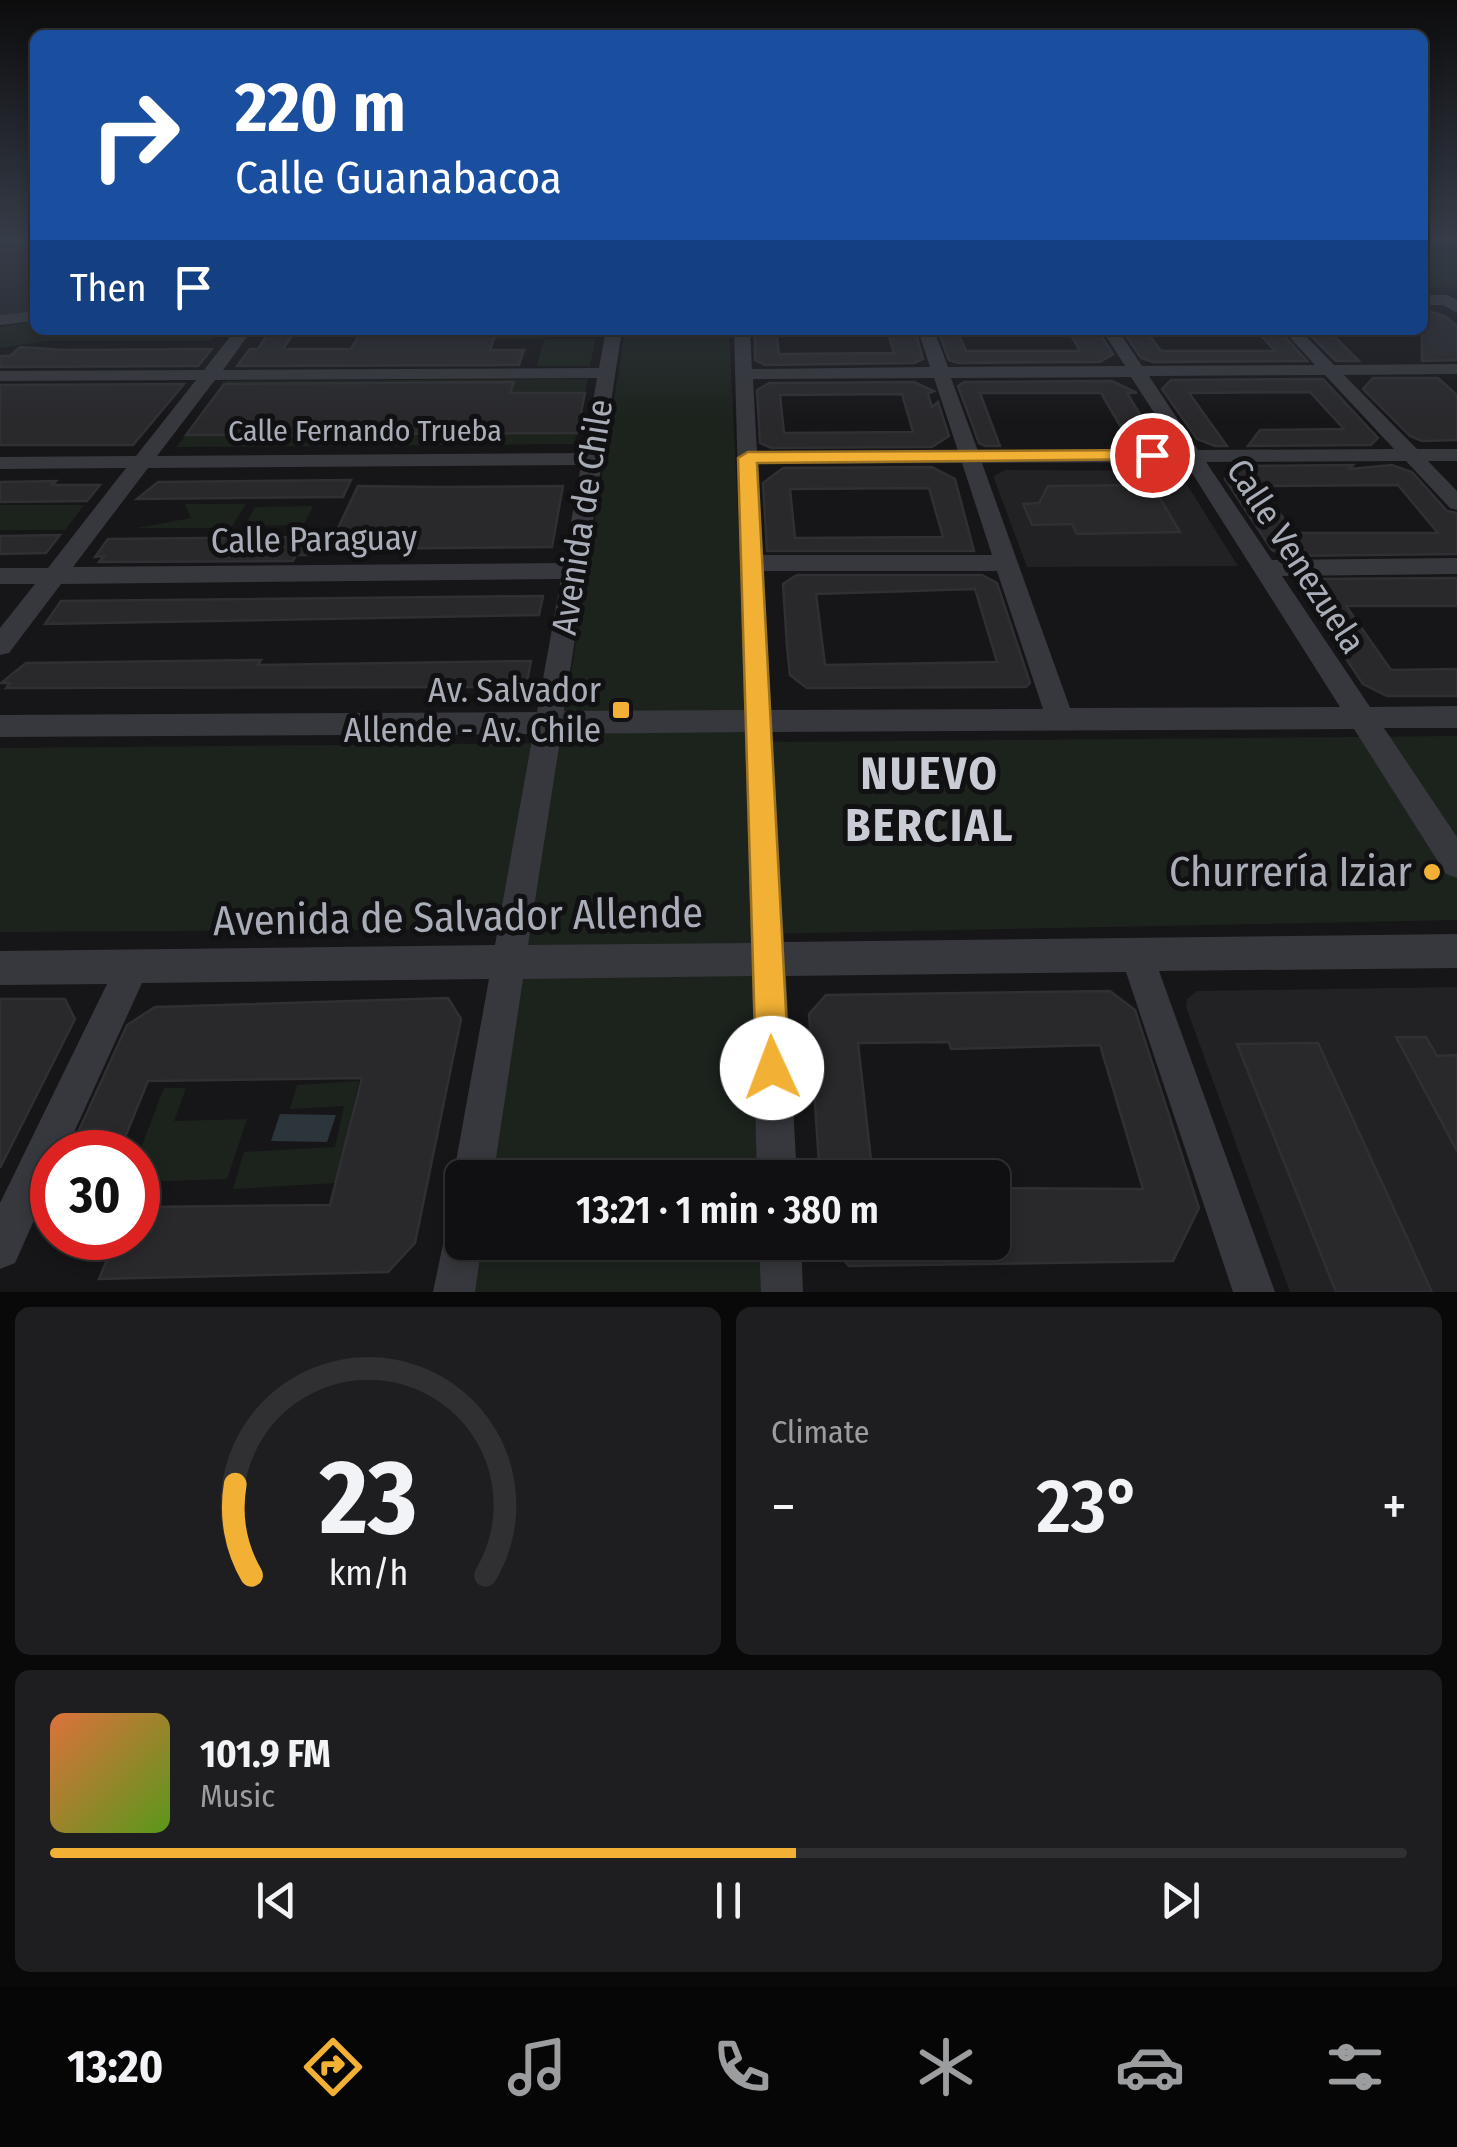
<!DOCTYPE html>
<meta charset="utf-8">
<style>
body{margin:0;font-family:"Fira Sans Condensed",sans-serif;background:#1e1e20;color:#f1f3f6;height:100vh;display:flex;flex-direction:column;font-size:38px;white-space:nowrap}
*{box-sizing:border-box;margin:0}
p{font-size:32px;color:#9c9d9f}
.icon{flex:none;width:55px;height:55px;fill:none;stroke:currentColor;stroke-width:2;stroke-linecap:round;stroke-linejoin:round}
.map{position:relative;height:1292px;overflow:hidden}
.sheet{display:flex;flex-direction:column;gap:15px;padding:15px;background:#09090a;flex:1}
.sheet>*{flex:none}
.guide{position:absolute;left:30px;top:30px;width:1398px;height:305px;border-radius:15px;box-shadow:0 5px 15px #0003,0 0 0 2px #303032;background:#1a4fa0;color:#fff;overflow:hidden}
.speed{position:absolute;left:30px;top:1130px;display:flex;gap:20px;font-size:50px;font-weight:700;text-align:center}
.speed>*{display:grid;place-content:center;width:130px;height:130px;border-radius:50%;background:#101012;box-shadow:0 5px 15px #0003,0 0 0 2px #303032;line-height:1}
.speed .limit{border:15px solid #d22;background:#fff;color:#111}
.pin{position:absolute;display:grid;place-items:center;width:85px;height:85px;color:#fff;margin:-42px;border:5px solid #fff;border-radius:50%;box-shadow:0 2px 10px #0007}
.me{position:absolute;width:110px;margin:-55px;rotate:358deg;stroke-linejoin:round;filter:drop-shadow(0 0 8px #0008)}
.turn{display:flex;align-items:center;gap:35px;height:210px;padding:0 40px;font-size:45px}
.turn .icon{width:130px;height:130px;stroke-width:2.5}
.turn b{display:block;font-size:70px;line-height:85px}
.then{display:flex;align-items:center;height:95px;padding:0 40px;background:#0003;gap:20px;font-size:38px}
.big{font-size:75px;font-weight:600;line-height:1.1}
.sheet .tile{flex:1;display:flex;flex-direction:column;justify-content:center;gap:15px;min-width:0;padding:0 35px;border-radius:15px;background:#1e1e20}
.sheet .dial{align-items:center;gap:0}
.dial svg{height:260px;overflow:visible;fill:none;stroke:#303032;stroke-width:7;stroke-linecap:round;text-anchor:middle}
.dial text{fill:#f1f3f6;stroke:none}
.song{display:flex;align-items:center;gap:30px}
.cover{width:120px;height:120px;border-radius:15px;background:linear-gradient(135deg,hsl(20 70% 55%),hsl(90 70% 35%))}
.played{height:10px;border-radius:5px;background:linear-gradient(90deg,#f2b134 55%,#303032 55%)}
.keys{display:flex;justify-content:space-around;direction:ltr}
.heat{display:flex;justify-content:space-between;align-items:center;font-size:55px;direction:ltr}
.sheet .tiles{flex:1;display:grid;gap:15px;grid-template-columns:1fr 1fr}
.tile:last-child{grid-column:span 2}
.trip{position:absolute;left:445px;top:1160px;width:565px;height:100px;border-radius:15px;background:#101012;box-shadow:0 5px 15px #0003,0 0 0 2px #303032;font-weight:600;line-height:100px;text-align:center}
.tab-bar{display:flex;height:160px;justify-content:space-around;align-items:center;background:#060607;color:#9c9d9f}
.tab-bar .icon{width:70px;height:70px}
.tab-bar .on{color:#f2b134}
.tab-bar b{font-size:45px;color:#f1f3f6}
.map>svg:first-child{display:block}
</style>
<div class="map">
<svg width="1457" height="1292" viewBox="0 0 1457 1292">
<rect width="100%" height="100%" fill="#161618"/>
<g fill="#222225">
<path d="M0,240H35V311L0,315Z"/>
<path d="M1005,470L1173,471L1181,475L1238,566L1027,567L995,481L994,476Z"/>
<path d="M1457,987V1292H1290L1186,1007L1187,999L1197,991Z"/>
</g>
<g fill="#1c231d">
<path d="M1423,240H1457V287L1423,288Z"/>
<path d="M35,322V330H226L209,341H46L0,348V327Z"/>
<path d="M497,330H547L545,339H595L590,366H537L544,339H494Z"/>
<path d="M625,330H729L749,738L783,742L1457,736V920L756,934L763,1177H490L528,929L0,932V748L560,743Z"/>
<path d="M588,379L585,393L216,394L226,381Z"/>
<path d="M577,433L574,444L176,447L186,435Z"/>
<path d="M185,504H246L231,528H137L191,518Z"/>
<path d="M0,505H84L65,530H0Z"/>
<path d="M313,506L304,525L245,526L255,507Z"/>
<path d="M359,1081L336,1183L233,1189L244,1152L335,1147L344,1106L290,1109L297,1085Z"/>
<path d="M164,1088H186L174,1121L247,1119L227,1179L138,1182V1156Z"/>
<path d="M480,1243H766L767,1292H473Z"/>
</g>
<path fill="#2c353c" d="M280,1114L336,1115L327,1142L271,1141Z"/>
<g fill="#29292c" stroke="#303034" stroke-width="2.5" fill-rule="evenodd">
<path d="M1422,309L1445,316L1457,326V360L1422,361Z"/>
<path d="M270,330H296L283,349H351L362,330H497L490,350H524L519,365L237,366L250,349H258Z"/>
<path d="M755,330H776L779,354L894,353L887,330H915L923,359L914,363L765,365L755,360Z"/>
<path d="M938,330H957L966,351H1080L1068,330H1098L1113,354L1100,362L958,363L949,360Z"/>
<path d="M1122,330H1150L1147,332L1161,351H1275L1256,330H1279L1307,361L1153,362L1141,358Z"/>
<path d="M1305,330H1328L1359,361H1336Z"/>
<path d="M20,347L65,350L212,349L198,366L0,367V356H10Z"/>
<path d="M1373,378H1438L1457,395V440L1422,441L1410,436L1363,389Z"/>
<path d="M1323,379L1378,438L1371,445L1248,446L1260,430L1344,429L1310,392L1189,393L1227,446H1215L1197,439L1162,389L1171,380Z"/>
<path d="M1112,381L1137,393H1127L1155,439L1147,446H1132L1101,393H980L1000,446H985L979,443L958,386L964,382Z"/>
<path d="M514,382L510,393H585L577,433L186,435L224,384Z"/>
<path d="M914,382L934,391L928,394L932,407L938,402L949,436L932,447L771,448L760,443L757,390L769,383ZM902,394L913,432L784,433L780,395Z"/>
<path d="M184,384L133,445H0V385Z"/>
<path d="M1353,465L1349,469L1392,465L1412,472L1447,511L1457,513V554L1284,556L1272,550L1225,479L1234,466ZM1398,485L1438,533H1294L1260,486Z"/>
<path d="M932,467L955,479L974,551H767L763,483L783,468ZM929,488L943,537L795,538L790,489Z"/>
<path d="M351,480L343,497L137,499L158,482Z"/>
<path d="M56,481L52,485H100L87,501L0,502V482Z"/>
<path d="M1152,485L1180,532L1077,534L1072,524L1032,525L1023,504L1039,503L1048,486Z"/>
<path d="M358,486L441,487L563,486L552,547L328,549Z"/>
<path d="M60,535L46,553L0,554V536Z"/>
<path d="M321,537L313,555H296L293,561L99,562L104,556L95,557L108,539Z"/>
<path d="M797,575H982L997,583L1030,683L1026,687L807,688L790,675L787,646L783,584ZM975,589L997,662L825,665L816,594Z"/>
<path d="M1457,578V606H1346L1391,670L1457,669V696H1387L1363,684L1301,591L1311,579Z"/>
<path d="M543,596L539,615L45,624L61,601Z"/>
<path d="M261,660L258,665L531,661L526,687L6,688L10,683H1L26,663Z"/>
<path d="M1110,991L1135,1010L1199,1208L1173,1261L849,1266L828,1242H992V1188L1143,1189L1100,1045L951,1049L949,1042L858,1043L873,1178H820L809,1014L826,995Z"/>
<path d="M448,998L461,1019L415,1243L388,1272L99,1279L116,1238H138V1207L330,1205L362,1078L148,1081L119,1152H69L127,1025L155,1007Z"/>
<path d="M0,999H65L75,1019L0,1168Z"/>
<path d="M1396,1037H1426L1437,1056L1457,1055V1151Z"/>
<path d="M1318,1043L1432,1292H1336L1237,1044Z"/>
</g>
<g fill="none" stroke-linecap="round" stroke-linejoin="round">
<g fill="#37383d" fill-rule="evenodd">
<path d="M1422,295H1447L1457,300V313L1443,305H1422Z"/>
<path d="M35,311V321L0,325V315Z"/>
<path d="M235,330H252L223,370L599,368L606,330H622L564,711L744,710L734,330H750L752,369L930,367L918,330H934L948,367L1125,366L1102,330H1118L1142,366L1315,365L1283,330H1300L1334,365L1457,364V374L1344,375L1417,449H1457V461H1428L1457,491V510L1450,508L1406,461L1206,462L1272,560L1457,558V574L1282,576L1370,707L1457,706V728H1384L1457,837V878L1446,874L1354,729L772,732L784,942L1457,934V968L1159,971L1275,1292H1233L1126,972L786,976L797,1178H757L752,976L523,979L493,1178H462V1193L453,1178L489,979L142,983L65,1152H52V1180L15,1263L0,1269V1203L107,984L0,985V951L495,945L533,734L0,737V715L537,712L561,579L61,584L9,653L0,655V628L35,584H0V568H48L126,468L0,469V457L136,456L196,380L0,381V371L204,370ZM1325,375L1394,449L1198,450L1149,376ZM1131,377L1178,450L978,451L951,378ZM597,378L584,453L157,456L215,380ZM934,378L958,451L757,452L753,379ZM1185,462L1340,707L1070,708L982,463ZM962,463L992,555H763L758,464ZM581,465L564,563L73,567L148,468ZM763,571H997L1043,709L771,710ZM745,732L751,943L528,945L561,734Z"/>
<path d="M462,1219V1242H482L475,1292H433L447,1225Z"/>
<path d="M759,1242H801L803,1292H761Z"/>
</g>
</g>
<linearGradient id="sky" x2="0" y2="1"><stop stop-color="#0c0c0d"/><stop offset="0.57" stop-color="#363c48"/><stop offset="1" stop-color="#363c48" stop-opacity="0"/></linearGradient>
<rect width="1457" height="421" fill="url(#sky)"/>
<path fill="#f2b134" stroke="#9d7322" stroke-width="2.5" d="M1152,450L1159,451V459L757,463L789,1068L784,1080L772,1085L761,1080L756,1068L738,458L748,452Z"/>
<g fill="#f2b134" stroke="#111113" stroke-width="4">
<rect x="611" y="700" width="20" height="20" rx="5"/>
<circle cx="1432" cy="872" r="10"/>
</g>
<g text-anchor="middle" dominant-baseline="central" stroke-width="10" stroke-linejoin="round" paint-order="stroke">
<g font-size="30" fill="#a8adb8" stroke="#111113">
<text x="365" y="431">Calle Fernando Trueba</text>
</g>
<g font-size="35" fill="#a8adb8" stroke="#111113">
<text transform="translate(582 517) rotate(-81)">Avenida de Chile</text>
<text transform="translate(314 539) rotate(-1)">Calle Paraguay</text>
<text transform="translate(1296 556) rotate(57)">Calle Venezuela</text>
</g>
<g font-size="35" fill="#a8adb8" stroke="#111113" text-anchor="end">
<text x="601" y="690">Av. Salvador<tspan x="601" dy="40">Allende - Av. Chile</tspan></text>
</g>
<g font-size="42" fill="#a8adb8" stroke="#111113" text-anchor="end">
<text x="1412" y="872">Churrería Iziar</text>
</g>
<g font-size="42" fill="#a8adb8" stroke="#111113">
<text transform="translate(458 917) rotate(-1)">Avenida de Salvador Allende</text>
</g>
<g font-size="45" font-weight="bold" letter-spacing="2.5" fill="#c9ccd4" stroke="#111113">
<text x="930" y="774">NUEVO<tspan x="930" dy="52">BERCIAL</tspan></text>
</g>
</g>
</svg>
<div class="speed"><div class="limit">30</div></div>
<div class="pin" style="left:1152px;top:455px;background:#d93025"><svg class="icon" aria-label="arrive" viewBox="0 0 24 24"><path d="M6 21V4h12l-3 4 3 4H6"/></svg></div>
<svg class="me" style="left:772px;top:1068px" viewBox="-20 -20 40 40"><circle r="19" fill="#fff"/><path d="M0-13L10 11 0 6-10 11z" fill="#f2b134"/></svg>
<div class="trip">13:21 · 1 min · 380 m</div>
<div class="guide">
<div class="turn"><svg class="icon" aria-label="right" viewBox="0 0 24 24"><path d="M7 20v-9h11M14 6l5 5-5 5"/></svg><div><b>220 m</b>Calle Guanabacoa</div></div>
<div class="then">Then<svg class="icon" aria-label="arrive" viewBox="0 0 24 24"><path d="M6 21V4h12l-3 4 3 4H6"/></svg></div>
</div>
</div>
<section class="sheet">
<div class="tiles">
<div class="tile dial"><svg viewBox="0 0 100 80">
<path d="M14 69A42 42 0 1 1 86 69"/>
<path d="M14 69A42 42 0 0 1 9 41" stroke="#f2b134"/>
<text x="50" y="56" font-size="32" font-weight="700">23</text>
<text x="50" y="72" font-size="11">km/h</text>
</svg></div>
<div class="tile"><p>Climate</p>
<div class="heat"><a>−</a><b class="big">23°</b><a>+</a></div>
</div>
<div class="tile">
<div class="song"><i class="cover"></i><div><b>101.9 FM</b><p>Music</p></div></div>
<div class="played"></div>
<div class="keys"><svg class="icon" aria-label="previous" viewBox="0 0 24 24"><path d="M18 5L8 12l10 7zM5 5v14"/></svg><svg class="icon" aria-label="pause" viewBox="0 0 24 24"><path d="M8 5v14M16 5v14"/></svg><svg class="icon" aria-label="next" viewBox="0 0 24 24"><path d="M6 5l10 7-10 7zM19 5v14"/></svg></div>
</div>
</div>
</section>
<nav class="tab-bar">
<b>13:20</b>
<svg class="icon on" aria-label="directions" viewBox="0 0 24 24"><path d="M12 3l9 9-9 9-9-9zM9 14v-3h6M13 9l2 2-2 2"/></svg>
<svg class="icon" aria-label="music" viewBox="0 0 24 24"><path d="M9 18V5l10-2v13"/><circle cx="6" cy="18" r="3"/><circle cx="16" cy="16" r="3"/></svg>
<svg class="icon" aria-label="phone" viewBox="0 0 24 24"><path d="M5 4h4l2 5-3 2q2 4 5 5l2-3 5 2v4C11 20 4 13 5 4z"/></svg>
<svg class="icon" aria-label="climate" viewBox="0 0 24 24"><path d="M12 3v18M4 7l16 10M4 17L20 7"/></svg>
<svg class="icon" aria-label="car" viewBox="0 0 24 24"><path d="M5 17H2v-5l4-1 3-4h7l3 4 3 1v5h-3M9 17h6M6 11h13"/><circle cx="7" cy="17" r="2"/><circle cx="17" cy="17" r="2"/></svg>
<svg class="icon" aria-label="filters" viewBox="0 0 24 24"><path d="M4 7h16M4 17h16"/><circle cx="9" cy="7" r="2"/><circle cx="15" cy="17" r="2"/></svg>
</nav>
